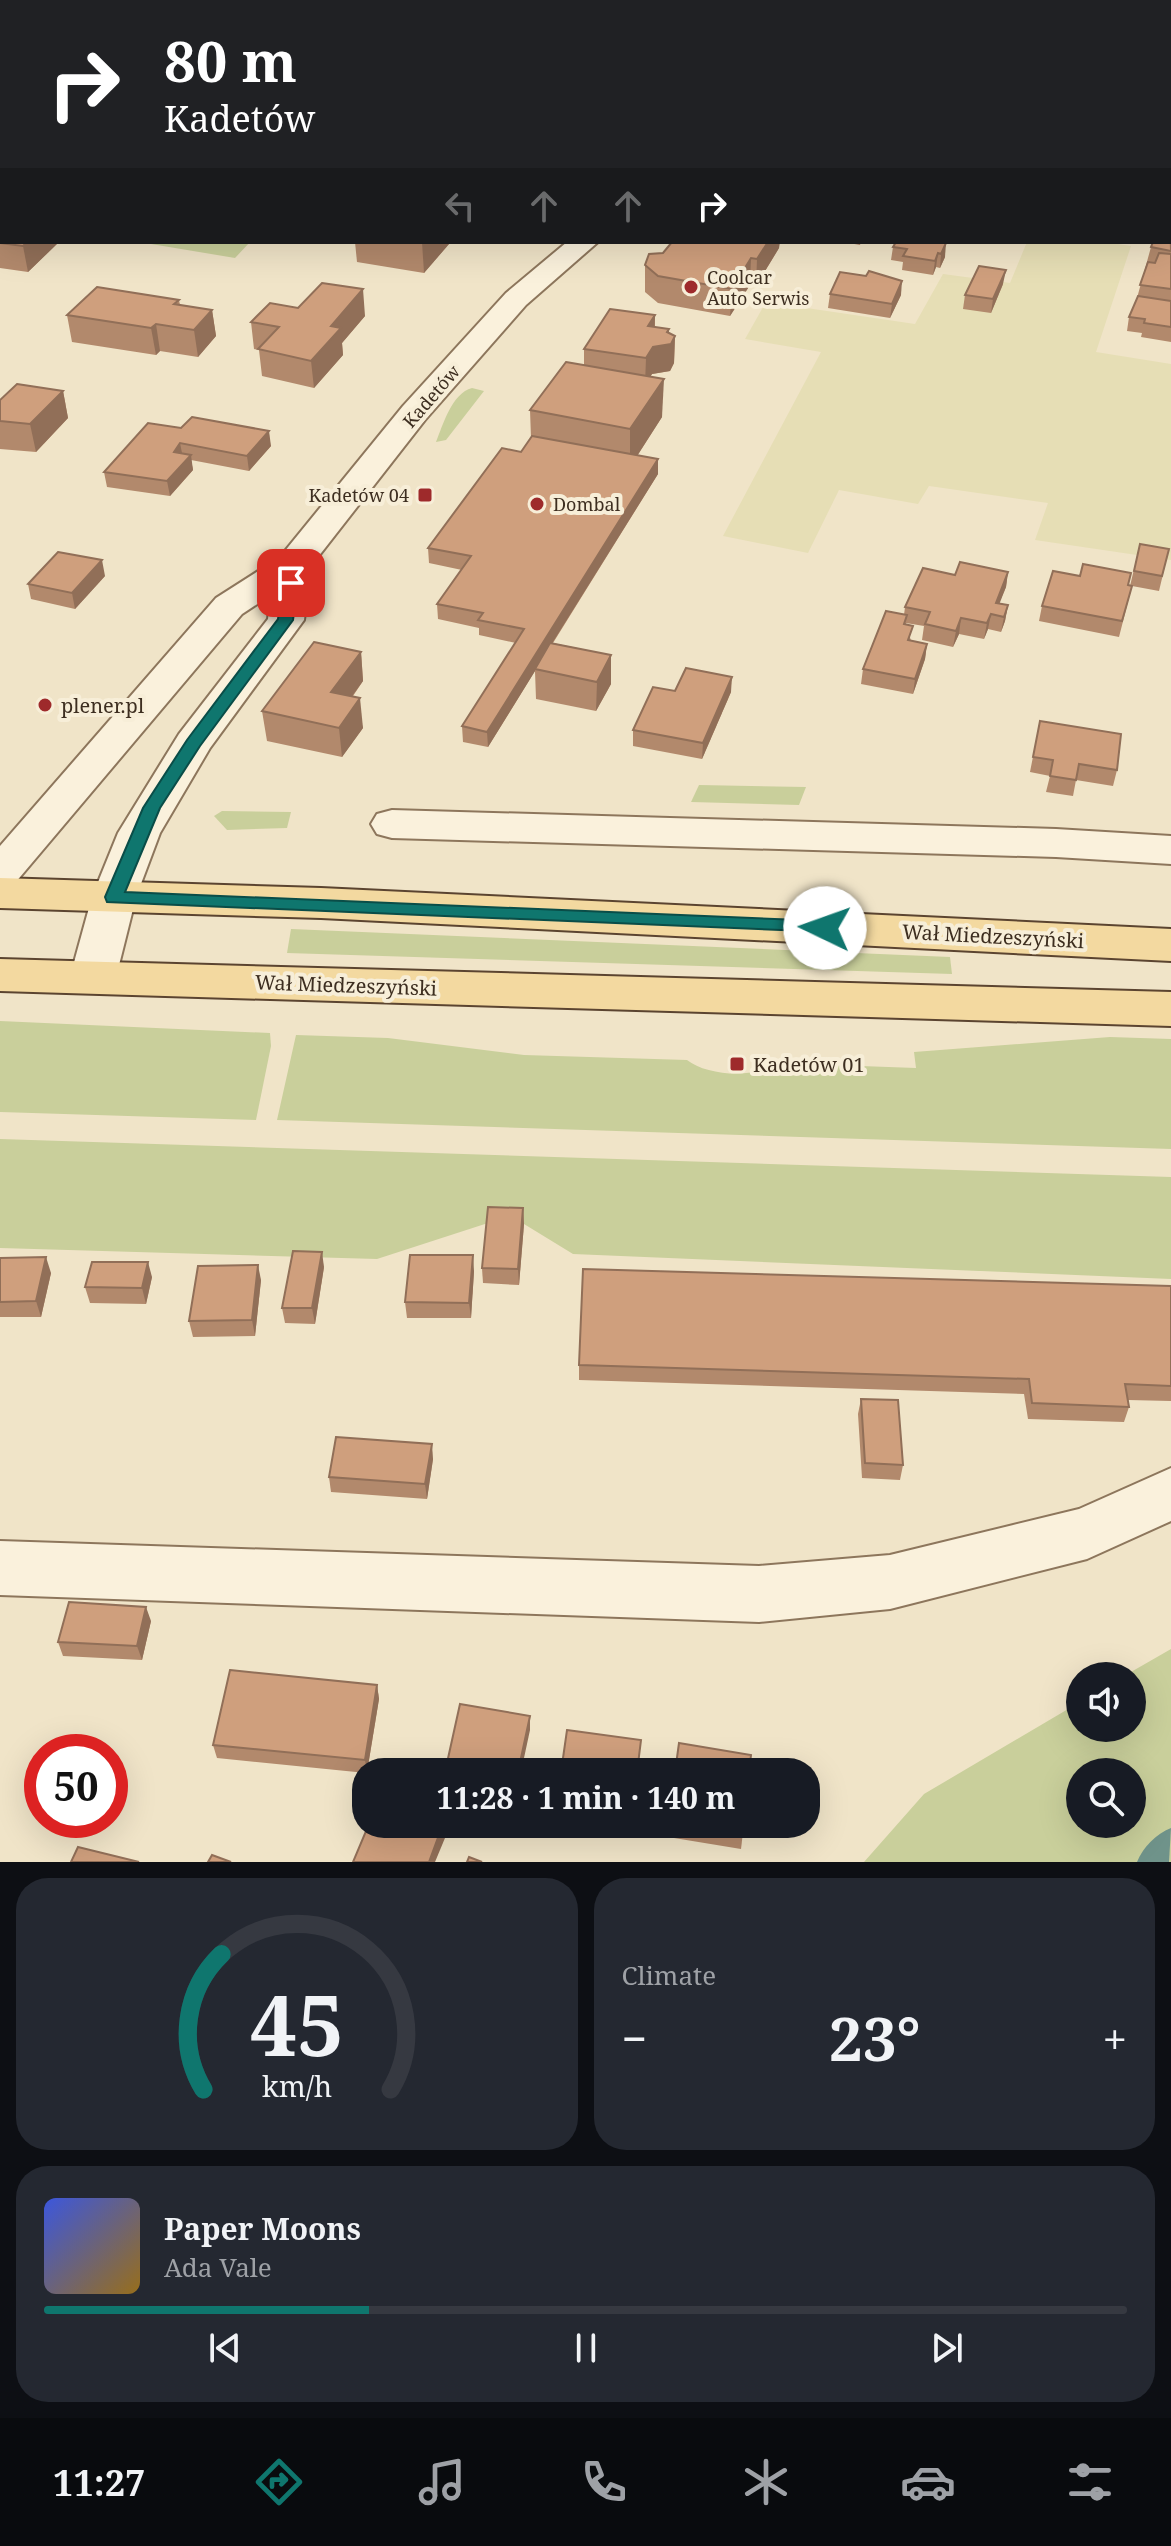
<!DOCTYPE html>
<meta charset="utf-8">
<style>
body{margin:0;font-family:"Noto Serif",serif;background:#242831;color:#f1f3f6;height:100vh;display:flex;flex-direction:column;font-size:30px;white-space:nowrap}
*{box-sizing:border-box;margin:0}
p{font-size:26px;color:#9ea1a6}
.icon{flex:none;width:44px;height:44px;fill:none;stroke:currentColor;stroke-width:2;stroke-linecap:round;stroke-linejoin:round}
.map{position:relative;height:1862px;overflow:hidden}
.sheet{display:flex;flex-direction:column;gap:16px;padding:16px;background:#0d0f14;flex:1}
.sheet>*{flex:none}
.banner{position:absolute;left:0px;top:0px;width:1172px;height:244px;box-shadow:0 8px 32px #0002;background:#202124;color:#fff;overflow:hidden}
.fabs{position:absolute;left:1066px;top:1662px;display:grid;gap:16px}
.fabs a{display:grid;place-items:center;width:80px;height:80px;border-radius:50%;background:#171b24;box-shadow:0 8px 32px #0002;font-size:40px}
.speed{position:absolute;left:24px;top:1734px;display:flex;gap:16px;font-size:40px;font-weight:700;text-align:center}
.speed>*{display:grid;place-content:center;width:104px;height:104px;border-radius:50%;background:#171b24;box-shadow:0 8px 32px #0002;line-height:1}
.speed .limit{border:12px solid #d22;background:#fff;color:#111}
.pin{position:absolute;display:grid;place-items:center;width:68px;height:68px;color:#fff;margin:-34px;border-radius:16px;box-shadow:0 4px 12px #0006}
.me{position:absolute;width:88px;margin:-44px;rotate:273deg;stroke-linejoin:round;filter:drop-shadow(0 0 6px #0008)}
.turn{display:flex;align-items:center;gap:28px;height:168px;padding:0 32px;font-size:36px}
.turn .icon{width:104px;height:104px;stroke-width:2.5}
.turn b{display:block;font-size:56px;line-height:68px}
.lanes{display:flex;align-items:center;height:76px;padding:0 32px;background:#0003;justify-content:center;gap:40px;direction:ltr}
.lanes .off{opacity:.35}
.big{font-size:60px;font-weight:700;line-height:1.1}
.sheet .card{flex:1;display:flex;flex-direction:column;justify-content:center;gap:12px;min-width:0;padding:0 28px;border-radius:32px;background:#242831}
.sheet .dial{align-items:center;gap:0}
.dial svg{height:208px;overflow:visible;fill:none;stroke:#363941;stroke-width:7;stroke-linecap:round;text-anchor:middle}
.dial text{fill:#f1f3f6;stroke:none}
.song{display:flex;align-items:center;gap:24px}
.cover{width:96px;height:96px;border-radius:12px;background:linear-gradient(135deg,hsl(230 70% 55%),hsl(40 70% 35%))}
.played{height:8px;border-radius:4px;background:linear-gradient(90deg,#0f766e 30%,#363941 30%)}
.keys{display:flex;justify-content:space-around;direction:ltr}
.heat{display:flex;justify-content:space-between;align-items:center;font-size:44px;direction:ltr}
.sheet .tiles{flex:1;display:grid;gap:16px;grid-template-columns:1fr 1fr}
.card:last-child{grid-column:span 2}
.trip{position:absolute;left:352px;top:1758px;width:468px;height:80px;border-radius:32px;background:#171b24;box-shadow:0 8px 32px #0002;font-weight:700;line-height:80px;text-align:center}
.tabs{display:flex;height:128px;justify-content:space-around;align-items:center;background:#090b0e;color:#9ea1a6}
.tabs .icon{width:56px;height:56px}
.tabs .on{color:#0f766e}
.tabs b{font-size:36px;color:#f1f3f6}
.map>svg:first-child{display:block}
</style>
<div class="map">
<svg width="1171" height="1862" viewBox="0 0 1171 1862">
<rect width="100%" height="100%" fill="#f0e4c8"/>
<path fill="#e6deb5" d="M1027,242H1104L1131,246L1096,352L1171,364V560L1035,540L1048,503L929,486L918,504L839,490L808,553L723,536L821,352L745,339L766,302L915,324L943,274L1010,283Z"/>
<g fill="#c9cf9b" fill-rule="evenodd">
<path d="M139,242H250L235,258Z"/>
<path d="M472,388L484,391L446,440L436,442C443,425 452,393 472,388Z"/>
<path d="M699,785L806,787L799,805L691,802Z"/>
<path d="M222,811L291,812L287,828L227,830L214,816Z"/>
<path d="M291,929L950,957L952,974L287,953Z"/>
<path d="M0,1021L270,1033L271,1046L256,1120L0,1112Z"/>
<path d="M296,1035L388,1038L524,1055L687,1060C707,1076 756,1079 777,1063L916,1068L914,1052L1110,1037L1171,1039V1149L277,1120Z"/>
<path d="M0,1139L1171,1177V1279L573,1254L524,1224L488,1223L377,1259L0,1248Z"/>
<path d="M1171,1649V1862H864L924,1794L1080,1702V1728H1132V1676H1124ZM1080,1772H1132V1824H1080Z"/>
</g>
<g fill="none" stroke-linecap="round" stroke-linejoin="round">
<path fill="#6f938a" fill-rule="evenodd" d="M1171,1828L1169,1862H1137C1143,1847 1156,1834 1171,1828Z"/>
<g stroke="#8d765c" stroke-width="4">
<g id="minor">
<path d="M240,0H277L278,2H241Z"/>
<rect x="1170" y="108" width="1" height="16"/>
<path d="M567,242H598L526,305L425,420L311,566L304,620L210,748L160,833L136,897L116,977L109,988L93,993L77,988L70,977L92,897L118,833L179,734L268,619L271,595L242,614L15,883L0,887V846L216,598L280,557L403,406L506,293Z"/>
<path d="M392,810L1056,829L1171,836V864L1056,857L392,838L377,834L371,824L377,814Z"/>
<path d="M1171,1468V1521L1087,1559L890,1609L759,1622L0,1595V1541L759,1566L890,1555L1079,1509Z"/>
</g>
</g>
<g stroke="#5b4430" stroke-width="4">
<g id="major">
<path d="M0,878L321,888L1171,929V961L321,918L0,908Z"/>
<path d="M0,959L1171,992V1026L0,991Z"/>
</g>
</g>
<use href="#minor" fill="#faf1dc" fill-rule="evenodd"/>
<use href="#major" fill="#f3d9a0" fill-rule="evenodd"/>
</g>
<g fill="#b2896c">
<path d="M995,0H1067L1066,2H995Z"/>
<rect x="0" y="82" width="2" height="27"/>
<path d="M0,179L2,242H59L28,272L0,268Z"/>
<path d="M1171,209V342L1141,337L1142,333L1127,331L1129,317L1137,298L1151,247Z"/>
<path d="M355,242H449V244L424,273L357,262Z"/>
<path d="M843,242H861L860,245Z"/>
<path d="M942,242L945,257L940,268L936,267L933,275L902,270L903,262L891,260L893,247Z"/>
<path d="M779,248L756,286L750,285L730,316L658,303L645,292V265Z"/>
<path d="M1003,284L991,313L963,309L965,295Z"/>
<path d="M830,294L901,295L890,318L828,308Z"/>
<path d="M179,300L180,305L212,310L216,336L198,357L160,351L156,355L72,342L67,315Z"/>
<path d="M298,308L365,316L342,343L343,355L314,388L262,376L259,350L254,349L251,322Z"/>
<path d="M655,315V327L669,329V333L675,336L674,363L670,371L652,374L650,377L662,417L637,456L658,474L553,643L611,655V684L596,711L536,699L535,671L488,747L463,742L462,726L516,643L479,635V628L438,619L437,604L462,570L429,563L428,548L521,452L531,438L530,410L584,365V349Z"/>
<path d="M63,391L68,418L36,452L0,449V400Z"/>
<path d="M148,423L271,446L249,471L191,460L193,470L170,496L107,487L104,472Z"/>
<path d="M1140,544L1169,549L1159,591L1132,586L1119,637L1039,621L1042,606L1080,576L1130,586Z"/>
<path d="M1008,572L1006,587L999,603L1008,605L1005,621L1001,632L988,629L984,639L959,634L953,647L922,640L924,626L906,623L911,641L927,644L925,659L913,694L861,684L863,669L904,615L905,607Z"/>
<path d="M105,576L75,609L31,599L28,584Z"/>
<path d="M361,652L363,681L353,696L363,728L342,757L267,741L262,711Z"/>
<path d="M675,691L731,692L702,759L633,746V730Z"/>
<path d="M1040,721L1117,770L1113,786L1076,780L1073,796L1046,792L1050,776L1030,772Z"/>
<path d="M523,1208L524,1224L519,1285L483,1283L482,1268Z"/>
<path d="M0,1258L51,1273L41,1317H0Z"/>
<path d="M324,1267L315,1324L285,1323L282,1308Z"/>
<path d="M474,1271L471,1318H407L405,1302Z"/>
<path d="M152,1277L146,1304L90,1303L85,1287Z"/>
<path d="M261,1280L255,1336L193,1337L189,1321Z"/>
<path d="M1171,1286V1401L1128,1400L1129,1407L1124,1422L1028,1419L1024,1394L579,1380V1365Z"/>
<path d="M861,1399L903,1465L900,1480L862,1478L858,1414Z"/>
<path d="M433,1459L427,1499L331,1492L329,1477Z"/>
<path d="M151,1621L142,1660L63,1656L58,1642Z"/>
<path d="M377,1685L379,1699L367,1772L366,1773L217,1758L213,1745Z"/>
<path d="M669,1824H744L741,1849L668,1837Z"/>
</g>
<g fill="#916f58">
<path d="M3,0H9V2H2V14L0,15V2Z"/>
<path d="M138,0H158V2H135Z"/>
<path d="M27,242H59L28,272L23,246Z"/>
<path d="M422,242H449V244L424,273Z"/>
<path d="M768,242H780L779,248L756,286L757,259Z"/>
<path d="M946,243L945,257L940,268L941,254Z"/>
<path d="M938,253L936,267L933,275L935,261Z"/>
<path d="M751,258L750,285L730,316L732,289Z"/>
<path d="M1006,270L1003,284L991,313L993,299Z"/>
<path d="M902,281L901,295L890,318L892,304Z"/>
<path d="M363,289L365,316L342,343L343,355L314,388L311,361L331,326Z"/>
<path d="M212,310L216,336L198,357L194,330Z"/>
<path d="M655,315L654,342L648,326Z"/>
<path d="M156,324L160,351L156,355L151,328Z"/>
<path d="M669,329L668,344L675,336L674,363L670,371L652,374L645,385L646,358L653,347Z"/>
<path d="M664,379L662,417L630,467V429Z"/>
<path d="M63,391L68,418L36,452L30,424Z"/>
<path d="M269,431L271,446L249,471L247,456Z"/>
<path d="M180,443L183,458L174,452Z"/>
<path d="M191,455L193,470L170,496L167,481Z"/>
<path d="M658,459V474L536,669H535V671L488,747L487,732Z"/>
<path d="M102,560L105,576L75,609L72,593Z"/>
<path d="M1008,572L1006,587L995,615L996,603Z"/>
<path d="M1008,605L1005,621L1001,632L1004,617Z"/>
<path d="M991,614L988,629L984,639L987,623Z"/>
<path d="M961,618L959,634L953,647L956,631Z"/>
<path d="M927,644L925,659L913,694L915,679Z"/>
<path d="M361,652L363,681L334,721L331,692Z"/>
<path d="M611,655V684L596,711L597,682Z"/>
<path d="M732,677L731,692L702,759L703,743Z"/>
<path d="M360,698L363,728L342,757L339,728Z"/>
<path d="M523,1208L524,1224L519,1285L518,1269Z"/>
<path d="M322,1252L324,1267L315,1324L312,1308Z"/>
<path d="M473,1255L474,1271L471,1318L469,1303Z"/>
<path d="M46,1257L51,1273L41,1317L36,1301Z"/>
<path d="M148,1262L152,1277L146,1304L142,1288Z"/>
<path d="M258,1265L261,1280L255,1336L252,1320Z"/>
<path d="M432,1444L433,1459L427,1499L425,1484Z"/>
<path d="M146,1607L151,1621L142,1660L137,1646Z"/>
<path d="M377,1685L379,1699L367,1772L365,1760Z"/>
<path d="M530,1716V1730L521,1772H518Z"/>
<path d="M443,1824L445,1838L435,1862H429Z"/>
</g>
<g fill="#cf9f7d" stroke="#916f58" stroke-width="2">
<path d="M98,0H138L135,2H95Z"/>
<path d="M196,0H206L222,2H193Z"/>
<path d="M523,0H566L564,2H521Z"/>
<path d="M677,0H722L736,2H675Z"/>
<path d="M806,0H846L845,2H804Z"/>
<path d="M1156,0H1171V20L1170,2H1155Z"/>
<rect x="0" y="82" width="2" height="15"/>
<path d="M2,177V242H27L23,246L0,243V179Z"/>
<path d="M1170,209L1171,251L1151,247L1153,242H1170Z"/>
<path d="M672,242H768L757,259L751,258L732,289L658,276L645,265L649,254L663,253Z"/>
<path d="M896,242H942L946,243L941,254L938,253L935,261L903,256L907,249L893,247Z"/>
<path d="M1159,253L1171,254V289L1140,285L1148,262L1155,263Z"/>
<path d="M979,266L1006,270L993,299L965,295Z"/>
<path d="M869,271L902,281L892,304L830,294L840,272L866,276Z"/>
<path d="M322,283L363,289L331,326L341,328L311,361L258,349L279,327L251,322L270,303L298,308Z"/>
<path d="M97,287L179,300L174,304L212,310L194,330L156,324L151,328L67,315Z"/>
<path d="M1138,296L1171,301V327L1144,323L1145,319L1129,317Z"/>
<path d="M610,309L655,315L648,326L669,329L667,332L675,336L671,344L653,347L646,358L584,349Z"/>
<path d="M566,362L664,379L630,429L530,410Z"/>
<path d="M17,384L63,391L30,424L0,421V400Z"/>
<path d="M192,417L269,431L247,456L180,443L174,452L191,455L167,481L104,472L148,423L181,428Z"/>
<path d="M532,436L658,459L487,732L462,726L524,629L478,620L483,613L437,604L471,556L428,548L502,448L521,452Z"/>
<path d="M1140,544L1169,549L1162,576L1134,571Z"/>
<path d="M58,552L102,560L72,593L28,584Z"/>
<path d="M960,562L1008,572L996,603L1008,605L1004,617L991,614L987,623L961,618L956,631L925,624L930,612L905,607L923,568L955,575Z"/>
<path d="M1083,564L1131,573L1128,585L1132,586L1122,621L1042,606L1053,571L1080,576Z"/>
<path d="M886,611L907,615L904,624L913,626L908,640L927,644L915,679L863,669Z"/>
<path d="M314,642L361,652L331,692L360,698L339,728L262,711Z"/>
<path d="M550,643L611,655L597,682L535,669Z"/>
<path d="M686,668L732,677L703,743L633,730L653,687L675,691Z"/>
<path d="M1040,721L1121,734L1117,770L1079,764L1076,780L1050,776L1053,760L1033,757Z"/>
<path d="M488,1207L523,1208L518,1269L482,1268Z"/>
<path d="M293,1251L322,1252L312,1308H282Z"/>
<path d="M410,1255H473L469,1303L405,1302Z"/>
<path d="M46,1257L36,1301L0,1302V1258Z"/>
<path d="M92,1262H148L142,1288L85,1287Z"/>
<path d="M258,1265L252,1320L189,1321L198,1266Z"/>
<path d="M583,1269L1171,1286V1386L1125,1384L1129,1407L1032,1403L1029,1379L579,1365Z"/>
<path d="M861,1399L898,1400L903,1465L865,1463Z"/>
<path d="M336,1437L432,1444L425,1484L329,1477Z"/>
<path d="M69,1602L146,1607L137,1646L58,1642Z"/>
<path d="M230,1670L377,1685L365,1760L213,1745Z"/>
<path d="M460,1704L530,1716L518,1772H445Z"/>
<path d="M567,1730L641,1740L637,1772H561Z"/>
<path d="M679,1743L751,1755L749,1772H675Z"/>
<path d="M369,1824H443L429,1862H353Z"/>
<path d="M669,1824H744L743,1836Z"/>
<path d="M78,1847L139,1862H71Z"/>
<path d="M212,1855L231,1862H208Z"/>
<path d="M469,1857L482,1862H467Z"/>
</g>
<path fill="#0f766e" stroke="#0a4d48" stroke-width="2" d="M291,579L298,583L293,620L200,746L160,808L125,892L825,921L834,928L831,932L107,902L105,897L143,808L187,740L278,619L284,583Z"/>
<g fill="#9e2a2b" stroke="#f7eed8" stroke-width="3">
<circle cx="691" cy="287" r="8"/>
<rect x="417" y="487" width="16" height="16" rx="4"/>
<circle cx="537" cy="504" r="8"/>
<circle cx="45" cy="705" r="8"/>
<rect x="729" y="1056" width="16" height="16" rx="4"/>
</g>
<g text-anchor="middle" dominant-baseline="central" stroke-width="8" stroke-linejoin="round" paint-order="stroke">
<g font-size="18" fill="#3d2e20" stroke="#f7eed8" text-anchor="start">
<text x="707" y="277">Coolcar<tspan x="707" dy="21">Auto Serwis</tspan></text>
<text x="409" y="495" text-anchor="end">Kadetów 04</text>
<text x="553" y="504">Dombal</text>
</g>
<g font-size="18" fill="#3d2e20" stroke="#f7eed8">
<text transform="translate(431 396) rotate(-49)">Kadetów</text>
</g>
<g font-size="20" fill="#3d2e20" stroke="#f7eed8" text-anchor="start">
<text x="61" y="705">plener.pl</text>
<text x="753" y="1064">Kadetów 01</text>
</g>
<g font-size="20" fill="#3d2e20" stroke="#f7eed8">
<text transform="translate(993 936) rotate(3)">Wał Miedzeszyński</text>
<text transform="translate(346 985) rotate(2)">Wał Miedzeszyński</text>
</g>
</g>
</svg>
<div class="fabs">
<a><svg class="icon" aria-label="sound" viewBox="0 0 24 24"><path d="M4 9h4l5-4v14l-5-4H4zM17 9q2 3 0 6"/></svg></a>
<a><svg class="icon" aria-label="search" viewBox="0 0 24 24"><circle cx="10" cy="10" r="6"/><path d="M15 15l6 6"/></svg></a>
</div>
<div class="speed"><div class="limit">50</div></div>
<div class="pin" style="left:291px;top:583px;background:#d93025"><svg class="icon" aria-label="arrive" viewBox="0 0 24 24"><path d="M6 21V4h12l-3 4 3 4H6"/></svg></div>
<svg class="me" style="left:825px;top:928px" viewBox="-20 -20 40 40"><circle r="19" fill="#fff"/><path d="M0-13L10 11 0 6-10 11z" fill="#0f766e"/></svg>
<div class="trip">11:28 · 1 min · 140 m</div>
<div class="banner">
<div class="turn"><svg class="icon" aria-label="right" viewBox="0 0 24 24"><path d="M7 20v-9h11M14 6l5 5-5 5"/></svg><div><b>80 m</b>Kadetów</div></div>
<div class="lanes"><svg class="icon off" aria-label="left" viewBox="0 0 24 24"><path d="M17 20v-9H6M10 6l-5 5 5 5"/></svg><svg class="icon off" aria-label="ahead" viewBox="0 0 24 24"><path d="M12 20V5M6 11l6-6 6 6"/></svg><svg class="icon off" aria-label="ahead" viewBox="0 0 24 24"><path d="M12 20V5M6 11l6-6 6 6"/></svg><svg class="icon" aria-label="right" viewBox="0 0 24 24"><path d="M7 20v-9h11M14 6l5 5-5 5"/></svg></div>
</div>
</div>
<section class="sheet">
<div class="tiles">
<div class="card dial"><svg viewBox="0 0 100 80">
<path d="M14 69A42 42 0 1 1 86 69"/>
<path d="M14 69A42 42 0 0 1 21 17" stroke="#0f766e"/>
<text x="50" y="56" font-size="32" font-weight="700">45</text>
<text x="50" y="72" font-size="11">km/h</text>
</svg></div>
<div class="card"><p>Climate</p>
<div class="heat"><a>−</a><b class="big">23°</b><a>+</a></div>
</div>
<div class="card">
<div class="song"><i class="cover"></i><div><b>Paper Moons</b><p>Ada Vale</p></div></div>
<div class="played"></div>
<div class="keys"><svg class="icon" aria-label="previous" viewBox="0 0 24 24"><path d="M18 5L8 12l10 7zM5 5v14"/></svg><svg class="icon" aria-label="pause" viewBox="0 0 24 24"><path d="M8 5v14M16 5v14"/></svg><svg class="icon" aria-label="next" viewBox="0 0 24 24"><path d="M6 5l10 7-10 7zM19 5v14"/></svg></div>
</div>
</div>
</section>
<nav class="tabs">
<b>11:27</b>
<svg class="icon on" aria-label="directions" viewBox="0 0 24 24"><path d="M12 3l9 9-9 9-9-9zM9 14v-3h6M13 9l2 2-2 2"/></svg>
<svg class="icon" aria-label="music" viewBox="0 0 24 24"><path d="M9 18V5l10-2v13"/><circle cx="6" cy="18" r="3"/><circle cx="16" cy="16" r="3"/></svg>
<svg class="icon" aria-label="phone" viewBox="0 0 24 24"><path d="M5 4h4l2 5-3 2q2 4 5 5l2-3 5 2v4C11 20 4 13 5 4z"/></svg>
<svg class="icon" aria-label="climate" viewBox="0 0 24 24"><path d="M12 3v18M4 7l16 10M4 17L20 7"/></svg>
<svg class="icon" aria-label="car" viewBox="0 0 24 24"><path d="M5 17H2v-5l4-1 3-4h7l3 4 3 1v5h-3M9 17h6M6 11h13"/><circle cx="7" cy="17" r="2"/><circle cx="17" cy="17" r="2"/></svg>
<svg class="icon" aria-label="filters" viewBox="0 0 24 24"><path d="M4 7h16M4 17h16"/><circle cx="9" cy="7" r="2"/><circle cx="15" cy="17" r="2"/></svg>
</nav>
